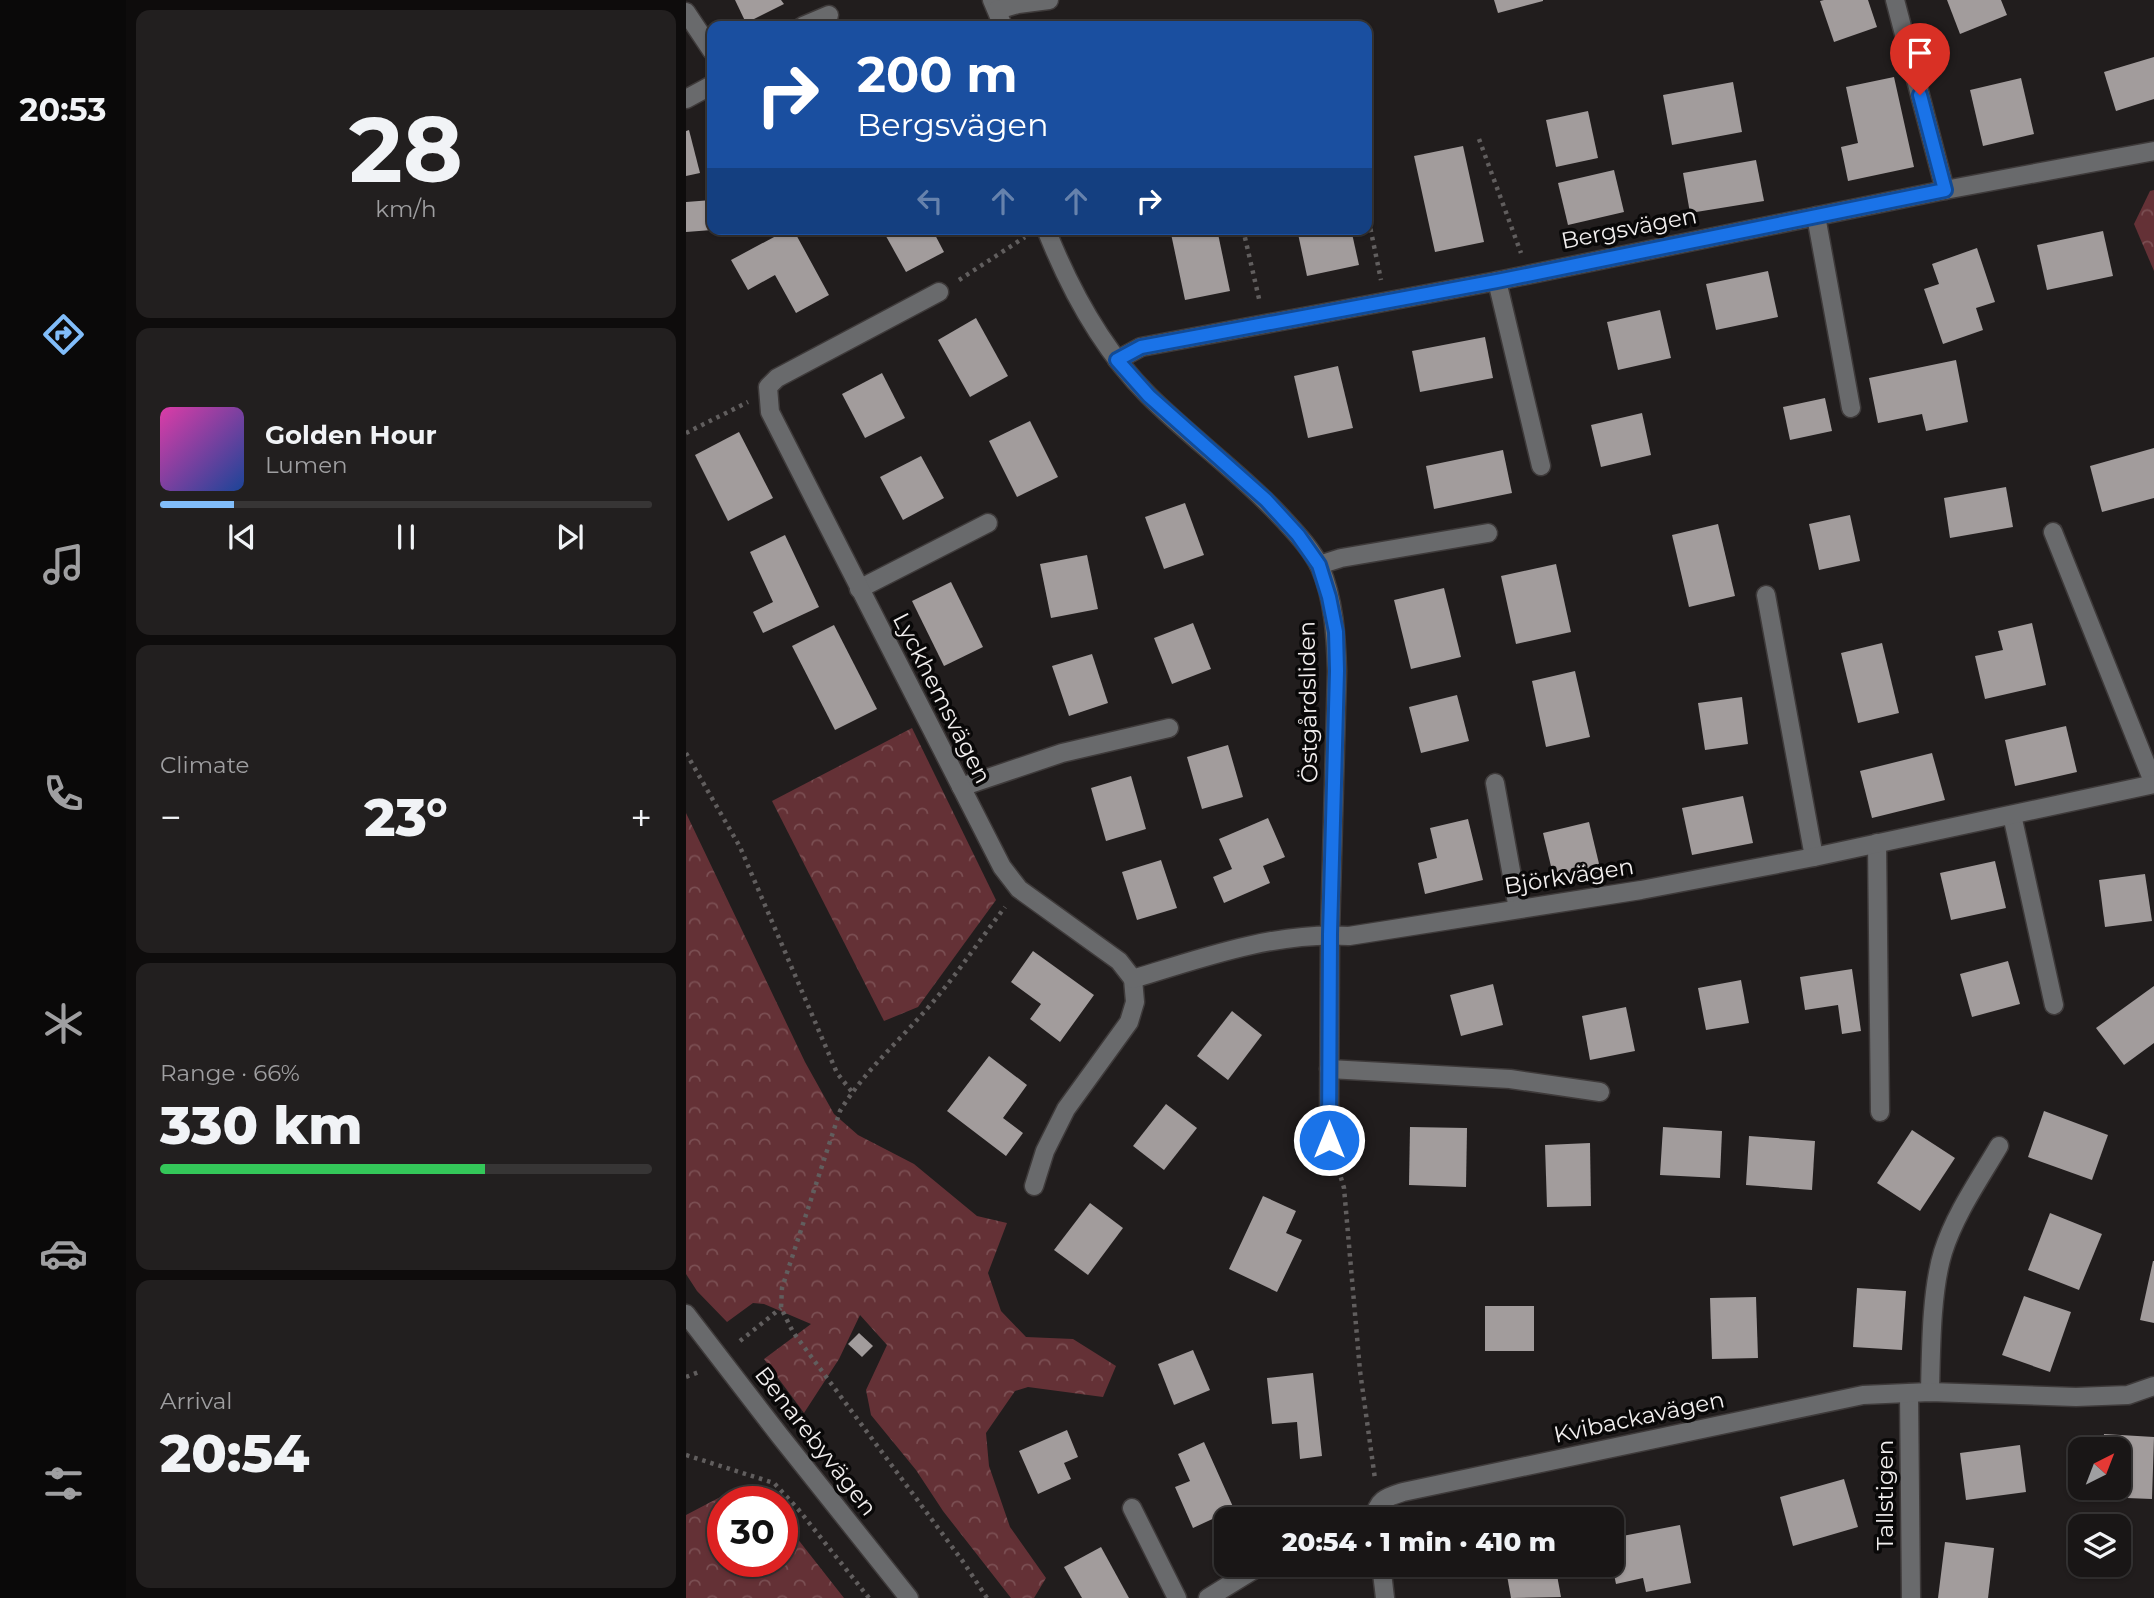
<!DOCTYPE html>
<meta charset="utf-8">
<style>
body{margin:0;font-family:Montserrat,sans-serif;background:#221f1f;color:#f1f3f6;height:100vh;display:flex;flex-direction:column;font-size:26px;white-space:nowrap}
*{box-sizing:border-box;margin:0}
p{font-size:23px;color:#9f9fa1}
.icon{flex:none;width:38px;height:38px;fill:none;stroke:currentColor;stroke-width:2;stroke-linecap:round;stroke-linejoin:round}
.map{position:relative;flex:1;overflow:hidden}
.drawer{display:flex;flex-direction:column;gap:10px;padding:10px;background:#0e0c0c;width:560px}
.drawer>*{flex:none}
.banner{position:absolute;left:21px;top:21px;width:665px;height:214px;border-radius:14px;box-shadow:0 2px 5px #0004,0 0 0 2px #373535;background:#1a4fa0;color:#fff;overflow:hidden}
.needle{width:46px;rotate:42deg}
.fabs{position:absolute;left:1382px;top:1437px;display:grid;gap:14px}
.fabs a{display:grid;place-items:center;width:63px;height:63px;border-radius:14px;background:#191616;box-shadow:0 2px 5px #0004,0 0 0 2px #373535;font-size:35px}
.speed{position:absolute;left:21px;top:1486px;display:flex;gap:14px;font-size:35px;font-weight:700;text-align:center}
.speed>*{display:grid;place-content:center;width:91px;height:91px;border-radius:50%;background:#191616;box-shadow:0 2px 5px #0004,0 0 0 2px #373535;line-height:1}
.speed .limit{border:10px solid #d22;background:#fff;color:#111}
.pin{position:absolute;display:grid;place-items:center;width:60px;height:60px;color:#fff;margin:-72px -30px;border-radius:50% 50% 50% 0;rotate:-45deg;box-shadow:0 0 7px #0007}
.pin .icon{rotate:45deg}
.me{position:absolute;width:77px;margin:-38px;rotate:0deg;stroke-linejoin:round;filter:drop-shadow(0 0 5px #0008)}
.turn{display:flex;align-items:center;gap:24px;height:147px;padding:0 35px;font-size:32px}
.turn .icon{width:91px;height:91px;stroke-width:2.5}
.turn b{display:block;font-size:49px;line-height:60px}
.lanes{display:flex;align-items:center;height:66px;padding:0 35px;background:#0003;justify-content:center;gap:35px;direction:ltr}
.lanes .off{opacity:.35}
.big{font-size:52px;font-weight:800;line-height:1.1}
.drawer .widget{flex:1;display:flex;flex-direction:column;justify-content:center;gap:10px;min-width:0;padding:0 24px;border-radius:14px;background:#221f1f}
.drawer .dial{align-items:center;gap:0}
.dial b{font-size:91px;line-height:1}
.song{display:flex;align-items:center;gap:21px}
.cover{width:84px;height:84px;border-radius:10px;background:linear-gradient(135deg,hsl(320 70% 55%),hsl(220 70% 35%))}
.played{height:7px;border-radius:4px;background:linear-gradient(90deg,#81bdfa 15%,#373535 15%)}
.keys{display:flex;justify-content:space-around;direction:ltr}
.heat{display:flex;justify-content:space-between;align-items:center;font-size:38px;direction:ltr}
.charge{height:10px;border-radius:5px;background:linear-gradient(90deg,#34c759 66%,#373535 0)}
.trip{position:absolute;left:528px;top:1507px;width:410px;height:70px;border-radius:14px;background:#191616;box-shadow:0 2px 5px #0004,0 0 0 2px #373535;font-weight:800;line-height:70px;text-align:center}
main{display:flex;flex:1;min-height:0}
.tabs{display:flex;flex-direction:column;width:126px;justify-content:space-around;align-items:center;background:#0a0909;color:#9f9fa1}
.tabs .icon{width:49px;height:49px}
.tabs .on{color:#81bdfa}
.tabs b{font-size:32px;color:#f1f3f6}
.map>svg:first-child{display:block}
</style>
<main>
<nav class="tabs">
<b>20:53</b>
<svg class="icon on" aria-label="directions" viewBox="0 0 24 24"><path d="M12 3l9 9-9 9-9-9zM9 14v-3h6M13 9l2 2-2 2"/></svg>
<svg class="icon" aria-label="music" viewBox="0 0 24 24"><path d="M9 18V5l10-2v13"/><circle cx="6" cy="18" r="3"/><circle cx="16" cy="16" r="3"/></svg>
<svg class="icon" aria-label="phone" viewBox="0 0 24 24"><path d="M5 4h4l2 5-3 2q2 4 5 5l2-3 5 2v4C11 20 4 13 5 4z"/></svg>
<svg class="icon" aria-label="climate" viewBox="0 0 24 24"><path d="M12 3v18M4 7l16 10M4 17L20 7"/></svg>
<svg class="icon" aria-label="car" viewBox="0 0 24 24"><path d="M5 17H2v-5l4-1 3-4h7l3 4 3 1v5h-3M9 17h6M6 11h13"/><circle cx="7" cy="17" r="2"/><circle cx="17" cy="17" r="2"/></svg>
<svg class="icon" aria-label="filters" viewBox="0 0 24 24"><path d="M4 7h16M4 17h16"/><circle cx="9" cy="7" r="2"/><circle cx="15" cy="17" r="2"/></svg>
</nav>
<section class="drawer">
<div class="widget dial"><b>28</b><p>km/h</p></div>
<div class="widget">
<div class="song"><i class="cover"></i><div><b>Golden Hour</b><p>Lumen</p></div></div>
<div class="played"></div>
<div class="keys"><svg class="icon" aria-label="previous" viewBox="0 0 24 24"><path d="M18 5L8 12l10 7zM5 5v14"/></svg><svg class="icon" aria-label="pause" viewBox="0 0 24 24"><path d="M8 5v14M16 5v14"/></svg><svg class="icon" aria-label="next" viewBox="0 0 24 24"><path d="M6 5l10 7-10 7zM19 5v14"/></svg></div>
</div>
<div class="widget"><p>Climate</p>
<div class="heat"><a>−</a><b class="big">23°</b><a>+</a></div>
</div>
<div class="widget"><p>Range · 66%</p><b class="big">330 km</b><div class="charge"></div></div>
<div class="widget"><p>Arrival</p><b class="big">20:54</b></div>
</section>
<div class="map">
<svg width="1468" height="1598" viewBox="0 0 1468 1598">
<defs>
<pattern id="forest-crowns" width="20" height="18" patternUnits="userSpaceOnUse" patternTransform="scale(1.75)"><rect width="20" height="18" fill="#643136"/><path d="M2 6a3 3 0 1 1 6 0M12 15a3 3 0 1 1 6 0" fill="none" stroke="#7b4f53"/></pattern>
</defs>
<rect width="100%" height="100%" fill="#211d1d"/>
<g fill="url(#forest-crowns)">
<path d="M1468,190V271L1448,224L1464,191Z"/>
<path d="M226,728L310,900L232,1007L198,1021L86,801Z"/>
<path d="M0,813L119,1062L148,1114L172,1135L228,1164L291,1216L321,1223L302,1273L315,1311L340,1337L387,1339L430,1366L417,1397L342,1387L329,1391L300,1433L303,1466L324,1527L360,1578L348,1598H325L257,1511L230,1470L185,1415L180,1390L201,1345L174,1315L153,1359L118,1413L78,1359L125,1324L78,1304L67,1303L41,1322L11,1291L0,1274Z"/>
<path d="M40,1494H73L80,1501L37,1502V1561H96V1519L158,1598H0V1515Z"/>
</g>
<g fill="#a29c9c">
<path d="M49,0H95L98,4L60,23Z"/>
<path d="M808,0H857V1L812,13Z"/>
<path d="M1138,0H1182L1191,27L1148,42L1134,1Z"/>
<path d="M1261,0H1315L1321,15L1274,34Z"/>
<path d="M1468,57V99L1430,111L1418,72Z"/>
<path d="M1208,77L1228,167L1162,181L1155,147L1172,143L1160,87Z"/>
<path d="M1335,78L1348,134L1297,146L1284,90Z"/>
<path d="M1047,82L1056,132L986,145L977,95Z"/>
<path d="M902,111L912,158L870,167L860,120Z"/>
<path d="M3,130L14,173L0,176V131Z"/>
<path d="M777,146L798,242L749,252L728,156Z"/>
<path d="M1070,160L1078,201L1004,213L997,173Z"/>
<path d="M928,170L938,212L882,225L872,183Z"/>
<path d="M26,200V230L0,232V202Z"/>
<path d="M103,229H107L143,295L110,313L89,275L62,290L45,260Z"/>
<path d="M196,229H246L258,252L220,272Z"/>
<path d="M484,229H531L544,291L499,300Z"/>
<path d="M611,229H665L673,265L621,276Z"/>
<path d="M1417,231L1427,276L1361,290L1351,245Z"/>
<path d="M1291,248L1309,302L1290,308L1297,330L1257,344L1238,289L1253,284L1246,264Z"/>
<path d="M1082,271L1092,317L1030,330L1020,284Z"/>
<path d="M974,310L985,358L932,370L921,322Z"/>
<path d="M290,318L322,376L284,397L252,340Z"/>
<path d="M799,337L807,378L734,392L726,351Z"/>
<path d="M1270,360L1282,422L1240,431L1236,414L1192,423L1183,378Z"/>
<path d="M652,366L667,428L622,438L608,376Z"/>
<path d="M196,373L219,418L179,438L156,394Z"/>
<path d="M1139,398L1146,431L1104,440L1097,407Z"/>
<path d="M956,413L965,455L915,467L905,425Z"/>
<path d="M344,421L372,477L331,497L303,441Z"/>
<path d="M53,432L87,498L42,521L9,455Z"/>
<path d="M1468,448V498L1416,512L1404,466Z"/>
<path d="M817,450L826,493L748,509L740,466Z"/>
<path d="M235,456L258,498L217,520L194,477Z"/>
<path d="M1320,487L1327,527L1264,538L1258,498Z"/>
<path d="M499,503L518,555L478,569L459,517Z"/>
<path d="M1164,515L1174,561L1133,570L1123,524Z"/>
<path d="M1032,524L1049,596L1003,607L986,535Z"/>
<path d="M99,535L133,607L77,633L67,612L87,602L64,552Z"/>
<path d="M401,555L412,609L365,618L354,564Z"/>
<path d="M870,564L885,632L830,644L815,576Z"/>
<path d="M265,582L297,647L258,666L226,601Z"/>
<path d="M758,588L775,657L725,669L708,600Z"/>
<path d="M507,623L525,669L486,684L468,638Z"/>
<path d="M1346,623L1360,685L1299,699L1289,656L1317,650L1312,631Z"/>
<path d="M148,625L191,709L149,730L106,646Z"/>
<path d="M1196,643L1213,713L1172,723L1155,653Z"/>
<path d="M406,654L422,703L383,716L366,666Z"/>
<path d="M889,671L904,737L860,747L846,681Z"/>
<path d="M771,695L783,741L735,753L723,707Z"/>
<path d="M1056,697L1062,744L1019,750L1012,703Z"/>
<path d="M1380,726L1391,772L1329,786L1319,740Z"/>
<path d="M542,745L557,797L516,809L501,757Z"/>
<path d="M1246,753L1259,800L1186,818L1174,771Z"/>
<path d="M445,776L460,829L420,841L405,788Z"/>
<path d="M1057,796L1067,843L1006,855L996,808Z"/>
<path d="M582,818L599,857L577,866L584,883L538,903L527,877L546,869L533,839Z"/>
<path d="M782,819L797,880L739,894L732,863L751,858L744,828Z"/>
<path d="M903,822L915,872L869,883L857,833Z"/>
<path d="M475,860L491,908L451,920L436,872Z"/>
<path d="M1309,861L1320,908L1265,920L1254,873Z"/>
<path d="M1459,874L1466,921L1419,927L1413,880Z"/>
<path d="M347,951L408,995L374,1042L344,1019L355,1004L325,982Z"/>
<path d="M1322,961L1334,1004L1286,1017L1274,974Z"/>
<path d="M1166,969L1175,1031L1156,1034L1152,1005L1119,1010L1114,977Z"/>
<path d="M1055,980L1063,1023L1020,1030L1012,988Z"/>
<path d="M807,984L817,1025L775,1036L764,995Z"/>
<path d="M1468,986V1043L1438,1065L1410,1028Z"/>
<path d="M940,1007L949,1051L904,1060L896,1016Z"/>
<path d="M546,1011L576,1035L542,1080L511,1056Z"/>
<path d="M303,1056L341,1085L317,1118L337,1133L320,1156L261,1111Z"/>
<path d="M480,1104L511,1128L478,1170L447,1146Z"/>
<path d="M1358,1111L1422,1135L1406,1180L1342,1157Z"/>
<path d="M724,1127L781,1128L780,1187L723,1185Z"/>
<path d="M977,1127L1036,1131L1034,1178L974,1175Z"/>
<path d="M1226,1130L1269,1158L1234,1211L1191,1183Z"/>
<path d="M1063,1136L1129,1141L1126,1190L1060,1185Z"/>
<path d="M904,1143L905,1206L861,1207L859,1145Z"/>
<path d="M577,1196L610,1211L600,1233L616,1240L591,1292L543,1269Z"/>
<path d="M404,1203L437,1228L402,1275L368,1250Z"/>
<path d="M1364,1213L1416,1234L1393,1290L1342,1270Z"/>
<path d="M1467,1261H1468V1323L1454,1320Z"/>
<path d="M1171,1288L1220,1291L1216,1350L1167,1347Z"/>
<path d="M1338,1296L1385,1312L1364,1372L1316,1355Z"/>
<path d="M1070,1297L1072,1358L1026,1359L1024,1298Z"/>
<rect x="799" y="1306" width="49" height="45"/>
<path d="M173,1333L187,1346L176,1357L162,1344Z"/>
<path d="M507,1350L524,1390L488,1405L472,1364Z"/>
<path d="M627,1373L636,1456L614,1459L611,1422L586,1424L581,1378Z"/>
<path d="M381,1430L392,1457L378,1463L385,1479L352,1494L333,1451Z"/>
<path d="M1418,1434L1468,1437L1466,1499L1415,1497V1488H1433V1449H1417Z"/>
<path d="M518,1442L548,1509L507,1528L489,1487L504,1481L492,1454Z"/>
<path d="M1334,1445L1340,1492L1280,1500L1274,1453Z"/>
<path d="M1158,1479L1172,1527L1107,1546L1094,1497Z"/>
<path d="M994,1525L1005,1583L960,1592L957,1578L930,1584L926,1565V1538Z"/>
<path d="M1259,1542L1308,1548L1302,1598H1252Z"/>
<path d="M415,1547L443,1598H396L378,1567Z"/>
<path d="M819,1564H869L875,1597L825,1598Z"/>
</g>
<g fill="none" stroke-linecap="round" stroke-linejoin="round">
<g stroke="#3e3a3a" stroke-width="21">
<g id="service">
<path d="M1209,0L1259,190"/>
<path d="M0,12L26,51"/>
<path d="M117,26L143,15"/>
<path d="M0,99L26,85"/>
<path d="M1130,216L1165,408"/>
<path d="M811,281L855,466"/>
<path d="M1367,532L1468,784"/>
<path d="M633,565L655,558L802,533"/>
<path d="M173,589L302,523"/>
<path d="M1080,595L1128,857"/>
<path d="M809,783L832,909"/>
<path d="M275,787L376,753L483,728"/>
<path d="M1326,815L1368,1005"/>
<path d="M1191,843L1194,1112"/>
<path d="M643,1069L824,1079L914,1092"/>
<path d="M348,1186L359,1151L380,1109L443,1022L449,1002L447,979"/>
<path d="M1244,1392C1245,1350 1245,1291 1257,1252C1269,1214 1293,1180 1313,1146"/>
<path d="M446,1508L491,1598"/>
<path d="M658,1519L665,1516L687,1519"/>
<path d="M522,1598L577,1564"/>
</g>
</g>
<g stroke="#3e3a3a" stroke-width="21">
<g id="minor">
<path d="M306,0L317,26"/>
<path d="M311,10L332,4L363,0"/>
<path d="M360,229C384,290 416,349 462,395C506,439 557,475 599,521C611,534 626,550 634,567C648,600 650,636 651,671L644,934L643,1140"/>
<path d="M253,292L91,378L82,387L84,412L316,867L333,889L433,961L447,979C515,958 591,931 663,936L955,890L1128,857L1468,784"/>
<path d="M431,360L455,347L811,281L1259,190L1468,151"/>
<path d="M1223,1393L1225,1598"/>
<path d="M689,1519C690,1500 701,1497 717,1492L1177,1395L1244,1392L1390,1397L1442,1395L1468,1386"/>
<path d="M695,1564L699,1598"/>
</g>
</g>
<g stroke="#3e3a3a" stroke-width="21">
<path id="tertiary" d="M0,1314L94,1436L223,1598"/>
</g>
<g stroke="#615e5e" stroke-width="4.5" stroke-dasharray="3.5 5" stroke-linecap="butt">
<path d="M793,139L835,253"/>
<path d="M681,212L695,280"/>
<path d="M557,229L574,303"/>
<path d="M273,280L339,237"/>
<path d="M0,433L62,402"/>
<path d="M0,753L54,847L151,1073L166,1092"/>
<path d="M650,1161L658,1188L674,1371L689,1479"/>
<path d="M54,1341L95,1308"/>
<path d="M0,1377L13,1372"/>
<path d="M0,1455L88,1483L112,1509L183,1598"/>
<path d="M301,1598L278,1563L107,1332L95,1308L96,1288L154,1111C177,1073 210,1044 239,1011C268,979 292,942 319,907"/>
</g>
<use href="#service" stroke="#696a6c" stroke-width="18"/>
<use href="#minor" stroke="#696a6c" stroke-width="18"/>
<use href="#tertiary" stroke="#696a6c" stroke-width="18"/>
</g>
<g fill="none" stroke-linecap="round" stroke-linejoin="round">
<g stroke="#114b97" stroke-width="18">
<path id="route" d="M643,1140L644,934L651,671L650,632L643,597L633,565L612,535L580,500L463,396L431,360L455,347L811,281L1259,190L1234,95"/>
</g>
<use href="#route" stroke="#1a73e8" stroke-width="12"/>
</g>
<g text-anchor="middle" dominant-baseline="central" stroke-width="7" stroke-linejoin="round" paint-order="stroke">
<g font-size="23" fill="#f1eeee" stroke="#090808">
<text transform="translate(943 228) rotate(-11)">Bergsvägen</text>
<text transform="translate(256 698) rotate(63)">Lyckhemsvägen</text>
<text transform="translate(622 702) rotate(-91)">Östgårdsliden</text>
<text transform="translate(883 876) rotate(-9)">Björkvägen</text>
<text transform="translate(953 1417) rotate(-12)">Kvibackavägen</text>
<text transform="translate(130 1441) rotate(52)">Benarebyvägen</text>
<text transform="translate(1199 1495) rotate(-90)">Tallstigen</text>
</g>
</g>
</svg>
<div class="fabs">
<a><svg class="needle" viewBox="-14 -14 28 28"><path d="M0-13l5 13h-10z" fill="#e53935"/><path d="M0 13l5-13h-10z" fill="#9f9fa1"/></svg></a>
<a><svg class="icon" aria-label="layers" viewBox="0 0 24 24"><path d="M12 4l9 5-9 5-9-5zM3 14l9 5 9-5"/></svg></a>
</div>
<div class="speed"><div class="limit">30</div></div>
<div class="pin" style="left:1234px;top:95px;background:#d93025"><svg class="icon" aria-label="arrive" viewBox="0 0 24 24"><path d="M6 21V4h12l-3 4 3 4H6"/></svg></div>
<svg class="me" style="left:643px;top:1140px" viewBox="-20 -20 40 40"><circle r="17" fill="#1a73e8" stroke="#fff" stroke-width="3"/><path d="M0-11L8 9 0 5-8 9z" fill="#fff"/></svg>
<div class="trip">20:54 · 1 min · 410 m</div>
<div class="banner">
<div class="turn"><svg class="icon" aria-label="right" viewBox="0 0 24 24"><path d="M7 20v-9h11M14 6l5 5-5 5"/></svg><div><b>200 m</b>Bergsvägen</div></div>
<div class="lanes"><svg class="icon off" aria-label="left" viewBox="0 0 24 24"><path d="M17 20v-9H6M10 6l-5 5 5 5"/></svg><svg class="icon off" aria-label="ahead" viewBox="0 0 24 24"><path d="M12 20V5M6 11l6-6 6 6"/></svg><svg class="icon off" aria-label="ahead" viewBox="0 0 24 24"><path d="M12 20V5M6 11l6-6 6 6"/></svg><svg class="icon" aria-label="right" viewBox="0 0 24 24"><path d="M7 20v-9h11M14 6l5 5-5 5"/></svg></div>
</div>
</div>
</main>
